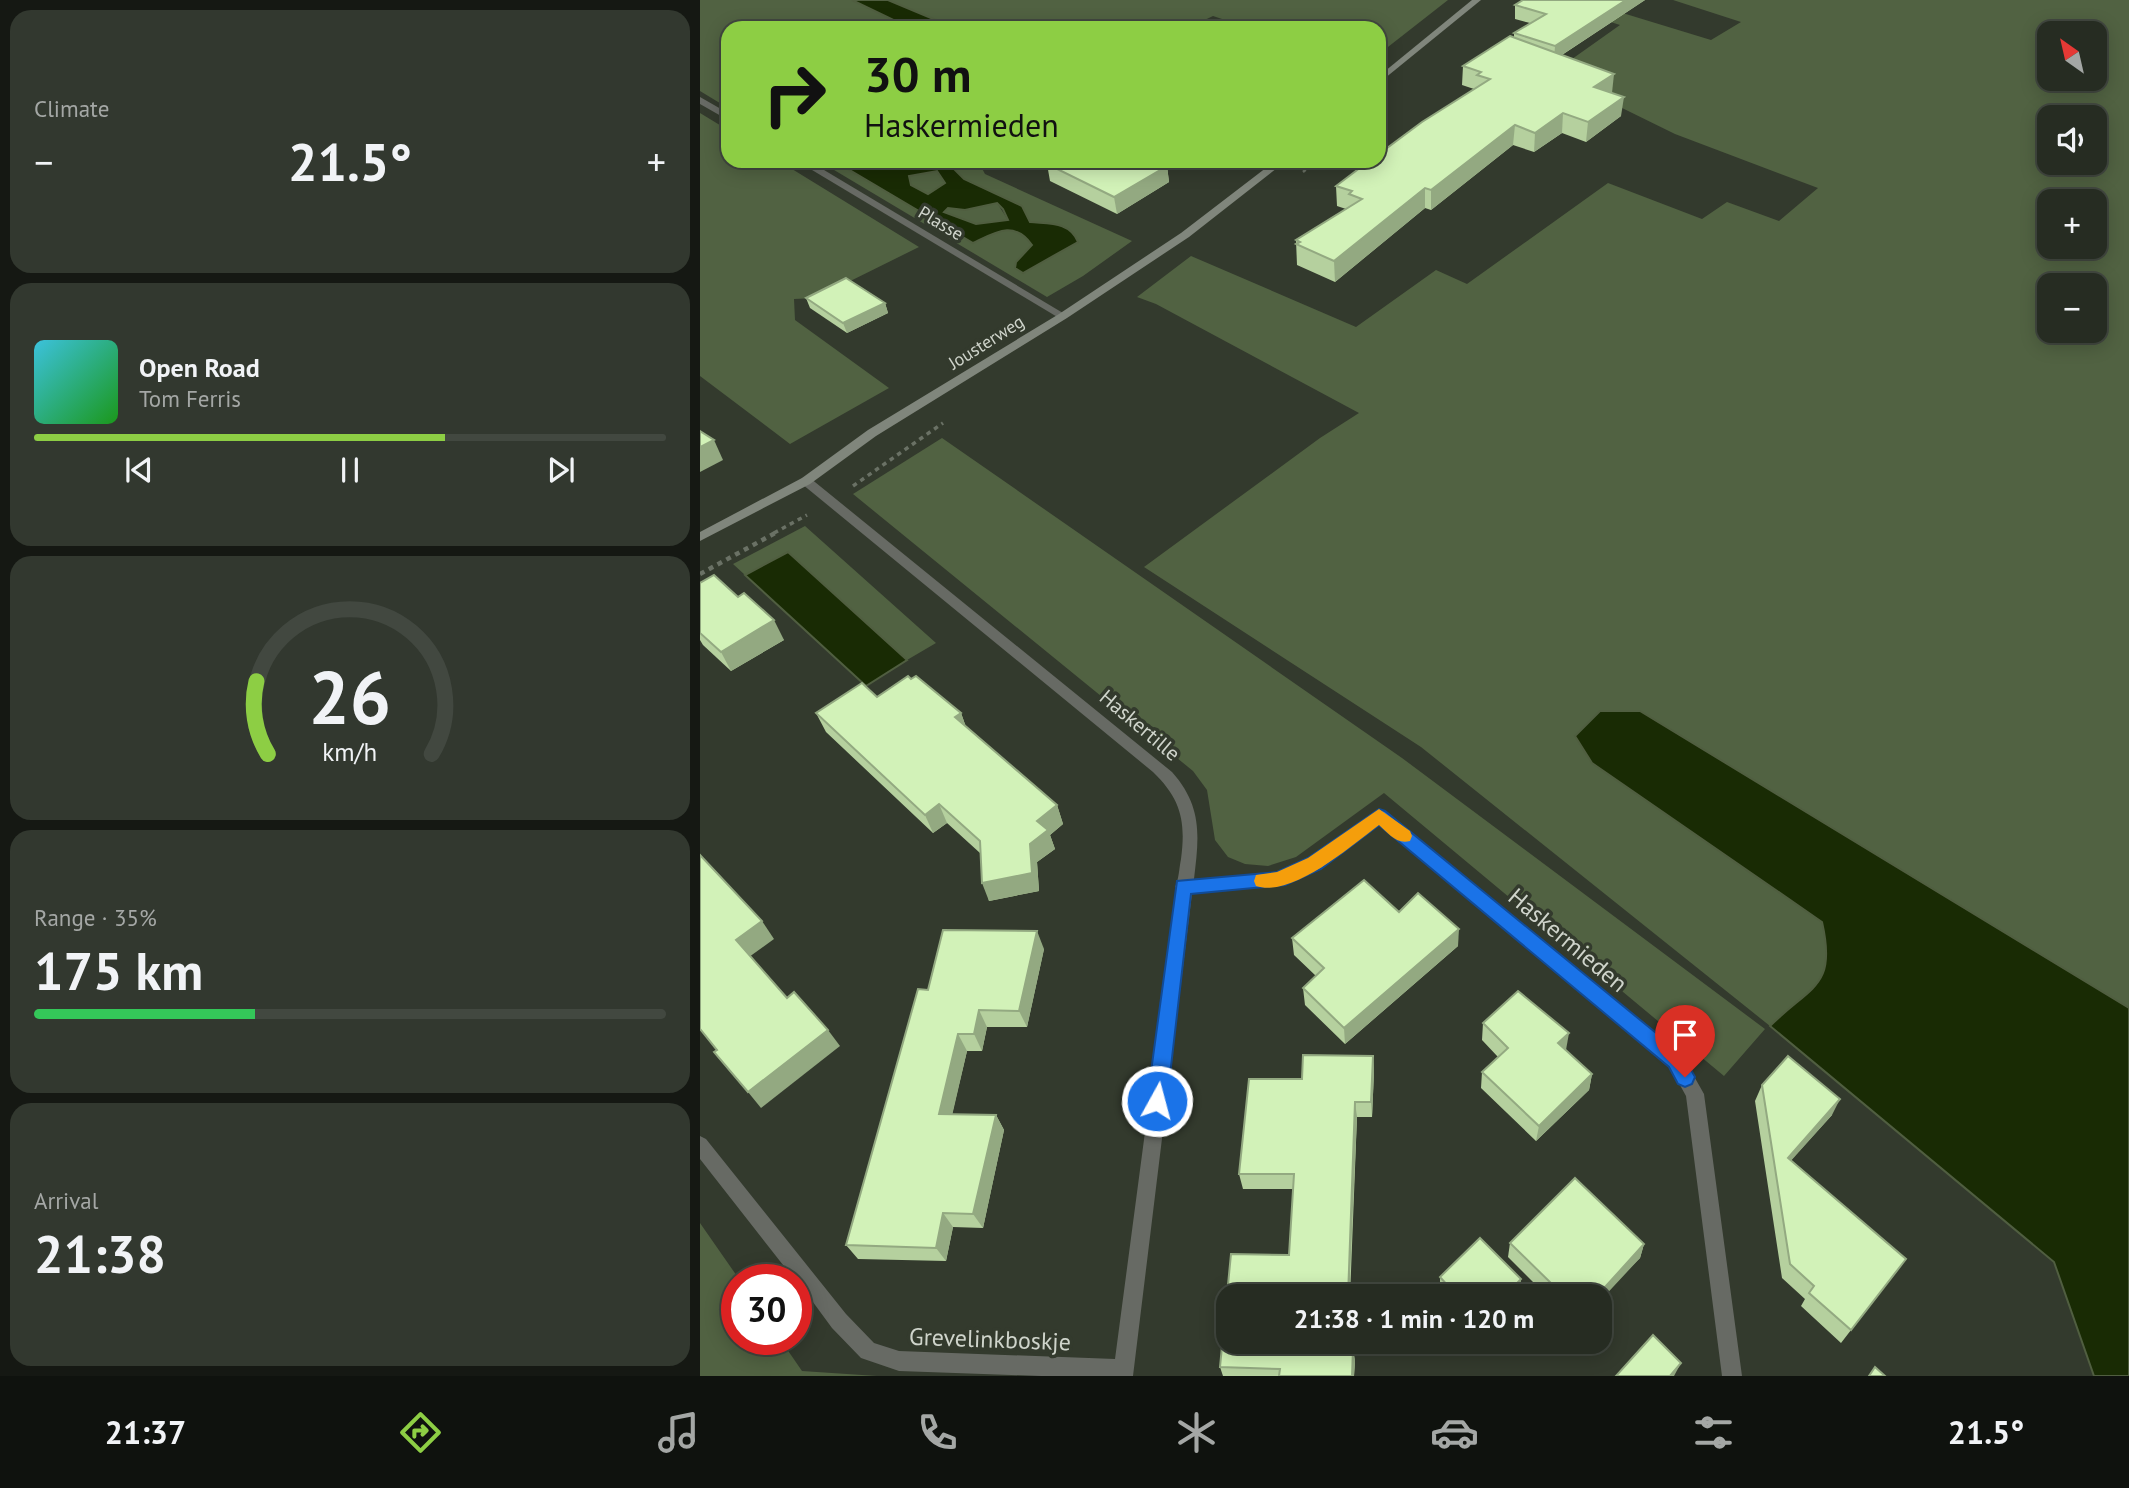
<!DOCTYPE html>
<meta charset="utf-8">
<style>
body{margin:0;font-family:"PT Sans",sans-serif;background:#32382f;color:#f1f3f6;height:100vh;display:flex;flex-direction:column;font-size:26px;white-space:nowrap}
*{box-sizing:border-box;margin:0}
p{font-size:23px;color:#a4a7a5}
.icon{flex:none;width:38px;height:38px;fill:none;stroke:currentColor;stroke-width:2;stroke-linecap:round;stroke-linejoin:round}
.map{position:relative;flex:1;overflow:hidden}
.details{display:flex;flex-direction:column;gap:10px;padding:10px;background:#151813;width:700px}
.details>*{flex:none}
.hud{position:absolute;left:21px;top:21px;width:665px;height:147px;border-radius:21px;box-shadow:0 4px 18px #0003,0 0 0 2px #424840;background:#8dce44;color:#111;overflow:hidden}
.needle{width:46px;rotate:326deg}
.fabs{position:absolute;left:1337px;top:21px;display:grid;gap:14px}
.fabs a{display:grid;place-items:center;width:70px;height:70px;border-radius:14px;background:#262c22;box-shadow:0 4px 18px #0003,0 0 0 2px #424840;font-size:35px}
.speed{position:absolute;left:21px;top:1264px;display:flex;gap:14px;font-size:35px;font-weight:700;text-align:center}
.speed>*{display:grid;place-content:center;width:91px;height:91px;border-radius:50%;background:#262c22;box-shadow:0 4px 18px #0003,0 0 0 2px #424840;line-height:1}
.speed .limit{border:10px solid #d22;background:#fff;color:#111}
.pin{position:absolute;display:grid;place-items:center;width:60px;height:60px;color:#fff;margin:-72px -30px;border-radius:50% 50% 50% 0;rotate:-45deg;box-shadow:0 0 7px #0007}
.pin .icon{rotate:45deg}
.me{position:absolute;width:77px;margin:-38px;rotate:7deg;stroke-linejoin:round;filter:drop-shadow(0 0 5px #0008)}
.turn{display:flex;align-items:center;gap:24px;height:147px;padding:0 28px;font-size:32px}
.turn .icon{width:91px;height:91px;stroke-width:2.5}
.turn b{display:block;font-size:49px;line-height:60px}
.big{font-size:52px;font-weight:800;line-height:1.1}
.details .tile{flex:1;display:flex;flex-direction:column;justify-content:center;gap:10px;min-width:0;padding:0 24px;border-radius:21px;background:#32382f}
.details .dial{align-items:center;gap:0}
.dial svg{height:182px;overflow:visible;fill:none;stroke:#424840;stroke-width:7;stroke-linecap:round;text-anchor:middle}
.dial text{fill:#f1f3f6;stroke:none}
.song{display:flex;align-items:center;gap:21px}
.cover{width:84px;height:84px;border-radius:10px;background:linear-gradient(135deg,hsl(190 70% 55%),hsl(120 70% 35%))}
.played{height:7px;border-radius:4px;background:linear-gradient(90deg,#8dce44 65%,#424840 65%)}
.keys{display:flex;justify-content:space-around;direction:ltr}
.heat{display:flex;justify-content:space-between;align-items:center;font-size:38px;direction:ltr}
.charge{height:10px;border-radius:5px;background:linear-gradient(90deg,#34c759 35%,#424840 0)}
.trip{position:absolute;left:516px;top:1284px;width:396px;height:70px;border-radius:21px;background:#262c22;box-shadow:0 4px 18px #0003,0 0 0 2px #424840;font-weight:800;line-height:70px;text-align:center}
.tab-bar{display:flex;height:112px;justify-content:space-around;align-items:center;background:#0f120e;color:#a4a7a5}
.tab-bar .icon{width:49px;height:49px}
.tab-bar .on{color:#8dce44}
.tab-bar b{font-size:32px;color:#f1f3f6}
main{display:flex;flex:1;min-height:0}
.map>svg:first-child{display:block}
</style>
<main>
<section class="details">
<div class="tile"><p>Climate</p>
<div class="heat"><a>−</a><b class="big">21.5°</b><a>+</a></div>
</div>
<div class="tile">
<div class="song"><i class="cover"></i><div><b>Open Road</b><p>Tom Ferris</p></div></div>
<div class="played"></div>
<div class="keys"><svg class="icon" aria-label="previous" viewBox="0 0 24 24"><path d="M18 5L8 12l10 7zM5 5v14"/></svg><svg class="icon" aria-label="pause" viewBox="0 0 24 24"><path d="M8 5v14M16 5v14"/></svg><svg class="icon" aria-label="next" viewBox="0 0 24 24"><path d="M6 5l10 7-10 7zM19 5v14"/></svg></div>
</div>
<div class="tile dial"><svg viewBox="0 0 100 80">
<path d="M14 69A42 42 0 1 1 86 69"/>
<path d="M14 69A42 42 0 0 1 9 37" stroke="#8dce44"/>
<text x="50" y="56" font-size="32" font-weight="700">26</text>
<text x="50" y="72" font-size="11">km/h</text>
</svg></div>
<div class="tile"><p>Range · 35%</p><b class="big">175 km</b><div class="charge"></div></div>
<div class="tile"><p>Arrival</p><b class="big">21:38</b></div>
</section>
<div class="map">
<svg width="1429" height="1376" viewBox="0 0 1429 1376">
<rect width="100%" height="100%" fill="#333a2d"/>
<g fill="#516242" fill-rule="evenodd">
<path d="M0,0H152L210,28H28V108L0,91Z"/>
<path d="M188,0H748L679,54V28H631L619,24L611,28H549L513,16L488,28H255Z"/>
<path d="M842,0H880L1011,40L1041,22L973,0H1429V1008L940,711H900L892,763L1122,922C1137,988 1111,984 1070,1026L721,747L444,567L620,438L659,413L456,304L437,297L491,256L656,327L736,270L767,284L908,183L1002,219L1027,202L1079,221L1118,188L975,134L920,107L841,81L920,25ZM1349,33H1395V79H1349ZM1349,117H1395V163H1349ZM1349,201H1395V247H1349ZM1349,285H1395V331H1349Z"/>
<path d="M0,113L28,130V161H79L219,247L116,298L94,299L95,320L189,388L90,444L0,376Z"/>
<path d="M119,161H152L149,169L273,243C296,232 313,220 332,245L316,262L352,256L378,241L338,223L330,222L322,206L264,179L246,161H278L285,174L432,241L383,276L347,297Z"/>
<path d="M237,171L245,183L228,194L211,185L208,176Z"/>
<path d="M297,203L308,220L276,224L244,212L248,208L265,210Z"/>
<path d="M242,438L702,758L1065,1029L1024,1076L684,793L596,857L568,866L545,864L528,857L515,840L507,790L493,771L153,494Z"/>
<path d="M105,526L236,643L207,660L88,552L45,575L33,564Z"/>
<path d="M0,1223L39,1279L37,1339H80L102,1371L177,1376H0Z"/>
</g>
<g fill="#192b04" stroke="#505e40" stroke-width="2" fill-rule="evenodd">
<path d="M152,0H188L255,28H210Z"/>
<path d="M152,161L183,164L187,161H246L264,179L322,206L330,222C348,224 370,221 378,242L323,273L315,268L316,262L332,245C314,220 296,232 273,243L148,169ZM237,171L245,183L228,194L211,185L209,176ZM297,203L303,209L308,220L276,224L244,212L248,208L265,210Z"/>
<path d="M88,552L207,660L166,686L45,575Z"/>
<path d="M900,711H940L1429,1008V1376H1394L1354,1262L1070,1026C1111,985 1137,988 1122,922L892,763L875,736Z"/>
</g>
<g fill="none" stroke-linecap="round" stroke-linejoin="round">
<path stroke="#6a7165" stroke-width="2.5" stroke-dasharray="3.5 3.5" stroke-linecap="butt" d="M603,172L616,161"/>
<g stroke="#6a7165" stroke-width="3.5" stroke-dasharray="4.5 4.5" stroke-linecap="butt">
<path d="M153,486L243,423"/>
<path d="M74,533L107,515"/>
</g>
<path stroke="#6a7165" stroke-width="4.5" stroke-dasharray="5 5" stroke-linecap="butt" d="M0,574L77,532"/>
<g fill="#676a64" fill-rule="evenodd">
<path d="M0,97L28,113V120L0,104Z"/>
<path d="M97,161H109L368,316L363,319L359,318Z"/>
<path d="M106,477L110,478L472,772C503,807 499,837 494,879L577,872L609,858L674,812L679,810L684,812L982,1055L1004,1094L1042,1376H1022L986,1096L970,1067L679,825L619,868L584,884L492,893L433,1376H341L199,1371L161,1358L132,1328L96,1279H94L0,1159V1136L6,1139L146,1314L174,1343L199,1351L415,1359L477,890L475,887C479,879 479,869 481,859C486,821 481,799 453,772L102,484L100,481L102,478Z"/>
</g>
<g fill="#80867c" fill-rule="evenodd">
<path d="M772,0H781L679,83V76Z"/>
<path d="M575,161H586L489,237L367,318L176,436L110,484L0,541V532L102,478L168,430L359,314L481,233Z"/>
</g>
</g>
<g fill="#b5d09e">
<path d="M823,0H945L862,55L912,93L921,116L886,142L862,133L834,152L813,145L731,210L725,208L635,282L597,265L596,240L646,209L637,206L636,186L774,89L762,85L763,66L814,37V33L830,23L815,19V5Z"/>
<path d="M353,161H457V162L467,166L469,182L417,214L350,181L347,164Z"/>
<path d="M106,298L185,303L188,313L147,333L110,308Z"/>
<path d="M0,583L84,640L31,671L3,645L0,640Z"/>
<path d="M177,697L261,713L266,727L357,805L363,824L350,835L355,849L337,862L339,891L289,901L280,853L247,823L233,833L126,732L116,713Z"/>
<path d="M699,912L758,946L645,1044L605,1005L603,988L616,976L594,955L592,938Z"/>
<path d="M344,949L327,1027H287L282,1051H267L252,1114L296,1115L304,1130L283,1228L253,1227L246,1261L158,1259L146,1245L228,990Z"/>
<path d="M783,1023L866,1050L892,1074L889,1090L836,1141L781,1088L782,1072L798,1057L782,1040Z"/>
<path d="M603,1055L673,1056L674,1072L672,1117H657L650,1297H528V1342H648L647,1349H653L655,1361L654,1376H523L520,1367L531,1254L589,1255L593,1189H543L539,1174L549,1079H602Z"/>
<path d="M1062,1085L1132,1115L1091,1160L1206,1259L1141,1343L1101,1306L1105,1299L1082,1278L1055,1101Z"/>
<path d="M810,1243L944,1244L940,1258L900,1297H848L808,1257Z"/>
<path d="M740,1277L821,1279L820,1286L809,1297H752L740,1284Z"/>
</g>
<g fill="#93a981">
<path d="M926,0H945L854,60L855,46Z"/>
<path d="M914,74L912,93L894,87Z"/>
<path d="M924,97L921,116L886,142L888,122Z"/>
<path d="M863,113L862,133L834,152L835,133Z"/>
<path d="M815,125L813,145L731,210V190Z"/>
<path d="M467,166L469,182L417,214L414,197Z"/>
<path d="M725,188V208L635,282L634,261Z"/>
<path d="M185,303L188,313L147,333L143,323Z"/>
<path d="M14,440L23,460L0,472V447Z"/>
<path d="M74,620L84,640L31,671L21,652Z"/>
<path d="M261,713L268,733L255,717Z"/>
<path d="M239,804L247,823L233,833L225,815Z"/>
<path d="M357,805L363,824L350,835L355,849L337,862L339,891L289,901L282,883L330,844L337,821Z"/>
<path d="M62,921L74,939L49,957L36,940Z"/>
<path d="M759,929L758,946L645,1044L644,1028Z"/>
<path d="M337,931L344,949L327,1027L319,1011Z"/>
<path d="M279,1010L287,1027L282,1051L274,1034Z"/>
<path d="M128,1030L140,1046L61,1108L48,1092Z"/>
<path d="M869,1033L866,1050L858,1043Z"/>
<path d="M258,1034L267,1051L249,1129L239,1114Z"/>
<path d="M673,1056L674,1072L672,1117L671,1102Z"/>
<path d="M892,1074L889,1090L836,1141L839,1126Z"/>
<path d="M1140,1099L1132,1115L1080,1173L1088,1158Z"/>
<path d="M655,1102L657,1117L649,1297H648Z"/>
<path d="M296,1115L304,1130L283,1228L273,1214Z"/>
<path d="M243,1213L253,1227L246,1261L236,1248Z"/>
<path d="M944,1244L940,1258L900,1301V1297H896Z"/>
<path d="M821,1279L820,1286L809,1297H804Z"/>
<path d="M653,1349L655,1361L654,1376H652Z"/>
<path d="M981,1363L974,1376H970Z"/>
</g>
<g fill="#d2f2b8" stroke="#93a981" stroke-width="2">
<path d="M823,0H926L855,46L814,33L846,14L815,5Z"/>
<path d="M810,36L914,74L894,87L924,97L888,122L863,113L835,133L815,125L731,190L725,188L634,261L596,244L600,242L596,240L662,199L649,194L652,191L636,186L669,161H679V154L722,122L790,79L777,75L781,72L763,66Z"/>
<path d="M353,161H454L467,166L414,197L347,164Z"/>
<path d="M146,278L185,303L143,323L106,298Z"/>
<path d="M0,431L14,440L0,447Z"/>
<path d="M14,575L38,597L44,593L74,620L21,652L0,633V583Z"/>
<path d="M208,676L211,679L216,676L261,713L255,717L357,805L337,821L348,830L330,844L332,873L282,883L280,841L239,804L225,815L116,713L162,683L177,697Z"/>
<path d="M0,855L62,921L36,940L87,998L94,992L128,1030L48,1092L14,1052L17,1050L0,1029Z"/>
<path d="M664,880L699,912L718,893L759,929L644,1028L603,988L624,968L592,938Z"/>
<path d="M243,930L337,931L319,1011L279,1010L274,1034H258L239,1114L296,1115L273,1214L243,1213L236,1248L146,1245L218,989L228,990Z"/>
<path d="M818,991L869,1033L858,1043L892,1074L839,1126L782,1072L808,1048L783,1023Z"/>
<path d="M603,1055L673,1056L671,1102H655L648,1297H528V1342H646L645,1349H653L652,1376H579L580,1369L520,1367L531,1254L589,1255L594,1174H539L549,1079H602Z"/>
<path d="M1088,1056L1140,1099L1088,1158L1206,1259L1151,1330L1109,1293L1114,1286L1090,1264L1062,1085Z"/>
<path d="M875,1178L944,1244L896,1297H868L856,1286L855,1287L810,1243Z"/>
<path d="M780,1238L821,1279L804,1297H758L740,1277Z"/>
<path d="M953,1335L981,1363L970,1376H916Z"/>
<path d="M1175,1367L1185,1376H1169Z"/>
</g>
<path fill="#1a73e8" stroke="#114b97" stroke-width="2" d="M679,809L685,811L983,1055L995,1077L992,1084L985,1087L978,1084L969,1067L679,825L621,869L585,885L491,894L467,1101L464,1108L457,1111L450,1108L447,1101L477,881L577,872L608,858Z"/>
<path fill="#f59e0b" d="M679,809L710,831L712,836L710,841C697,845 688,833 679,825C651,846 592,898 556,886L554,881L556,875L577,872L608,858Z"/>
<g text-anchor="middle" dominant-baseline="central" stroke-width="7" stroke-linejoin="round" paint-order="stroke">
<g font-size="18" fill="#cfd4cb" stroke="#333a2d">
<text transform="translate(241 223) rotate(31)">Plasse</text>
<text transform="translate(286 342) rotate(-32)">Jousterweg</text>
</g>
<g font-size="21" fill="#cfd4cb" stroke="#333a2d">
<text transform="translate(440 725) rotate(40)">Haskertille</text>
</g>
<g font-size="24" fill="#cfd4cb" stroke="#333a2d">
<text transform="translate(868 940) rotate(40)">Haskermieden</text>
<text transform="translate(290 1339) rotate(2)">Grevelinkboskje</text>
</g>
</g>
</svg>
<div class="fabs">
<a><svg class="needle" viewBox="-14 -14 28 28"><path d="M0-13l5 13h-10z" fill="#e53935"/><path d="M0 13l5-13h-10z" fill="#a4a7a5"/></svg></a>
<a><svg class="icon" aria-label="sound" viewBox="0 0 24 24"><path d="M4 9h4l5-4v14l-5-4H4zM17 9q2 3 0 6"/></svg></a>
<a>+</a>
<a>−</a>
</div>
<div class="speed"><div class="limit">30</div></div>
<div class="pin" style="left:985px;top:1077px;background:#d93025"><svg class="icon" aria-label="arrive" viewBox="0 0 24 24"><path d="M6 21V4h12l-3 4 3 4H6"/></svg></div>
<svg class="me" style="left:457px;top:1101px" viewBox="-20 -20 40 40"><circle r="17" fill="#1a73e8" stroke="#fff" stroke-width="3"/><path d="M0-11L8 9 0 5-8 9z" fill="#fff"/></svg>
<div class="trip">21:38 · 1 min · 120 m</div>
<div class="hud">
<div class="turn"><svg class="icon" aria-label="right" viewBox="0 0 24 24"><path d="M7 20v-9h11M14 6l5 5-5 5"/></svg><div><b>30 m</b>Haskermieden</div></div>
</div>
</div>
</main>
<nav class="tab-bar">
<b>21:37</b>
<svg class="icon on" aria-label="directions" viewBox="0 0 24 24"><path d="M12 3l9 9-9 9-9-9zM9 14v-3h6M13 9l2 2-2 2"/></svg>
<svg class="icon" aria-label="music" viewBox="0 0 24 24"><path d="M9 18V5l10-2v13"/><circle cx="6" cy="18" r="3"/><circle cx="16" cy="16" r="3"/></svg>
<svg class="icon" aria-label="phone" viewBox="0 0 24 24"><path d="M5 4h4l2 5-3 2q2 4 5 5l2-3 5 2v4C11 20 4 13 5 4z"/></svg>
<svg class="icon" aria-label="climate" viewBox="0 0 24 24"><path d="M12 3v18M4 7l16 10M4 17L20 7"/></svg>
<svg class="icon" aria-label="car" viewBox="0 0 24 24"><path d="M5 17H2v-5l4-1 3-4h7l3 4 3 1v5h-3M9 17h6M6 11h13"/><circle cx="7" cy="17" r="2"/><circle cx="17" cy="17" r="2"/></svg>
<svg class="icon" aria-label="filters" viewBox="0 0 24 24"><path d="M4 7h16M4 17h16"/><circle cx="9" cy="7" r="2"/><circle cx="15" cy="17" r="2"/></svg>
<b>21.5°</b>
</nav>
